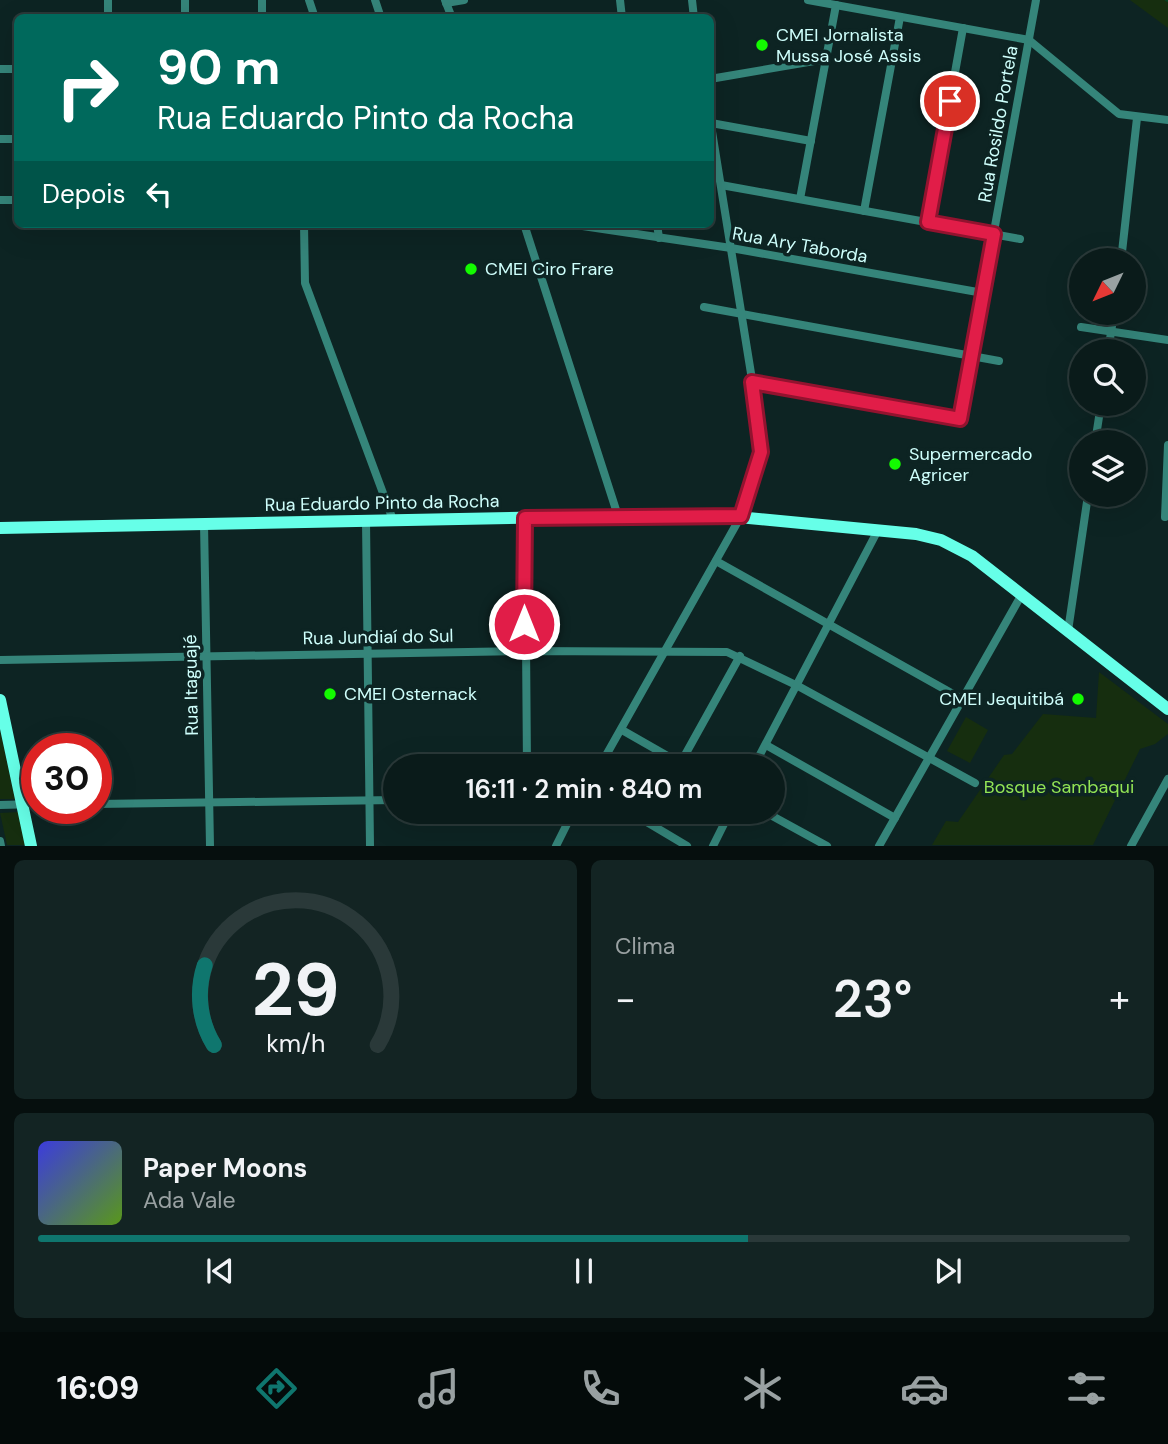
<!DOCTYPE html>
<html lang="pt">
<meta charset="utf-8">
<style>
body{margin:0;font-family:"DM Sans",sans-serif;background:#132423;color:#f1f3f6;height:100vh;display:flex;flex-direction:column;font-size:26px;white-space:nowrap}
*{box-sizing:border-box;margin:0}
p{font-size:23px;color:#99a1a2}
.icon{flex:none;width:38px;height:38px;fill:none;stroke:currentColor;stroke-width:2;stroke-linecap:round;stroke-linejoin:round}
.map{position:relative;height:846px;overflow:hidden}
.panel{display:flex;flex-direction:column;gap:14px;padding:14px;background:#060f0e;flex:1}
.panel>*{flex:none}
.top-card{position:absolute;left:14px;top:14px;width:700px;height:214px;border-radius:10px;box-shadow:0 7px 28px #0002,0 0 0 2px #2a3939;background:#00695c;color:#fff;overflow:hidden}
.needle{width:46px;rotate:227deg}
.controls{position:absolute;left:1069px;top:248px;display:grid;gap:14px}
.controls a{display:grid;place-items:center;width:77px;height:77px;border-radius:50%;background:#0a1b1a;box-shadow:0 7px 28px #0002,0 0 0 2px #2a3939;font-size:35px}
.speed{position:absolute;left:21px;top:733px;display:flex;gap:14px;font-size:35px;font-weight:700;text-align:center}
.speed>*{display:grid;place-content:center;width:91px;height:91px;border-radius:50%;background:#0a1b1a;box-shadow:0 7px 28px #0002,0 0 0 2px #2a3939;line-height:1}
.speed .limit{border:10px solid #d22;background:#fff;color:#111}
.pin{position:absolute;display:grid;place-items:center;width:60px;height:60px;color:#fff;margin:-30px;border:4px solid #fff;border-radius:50%;box-shadow:0 2px 7px #0007}
.me{position:absolute;width:77px;margin:-38px;rotate:0deg;stroke-linejoin:round;filter:drop-shadow(0 0 5px #0008)}
.turn{display:flex;align-items:center;gap:24px;height:147px;padding:0 28px;font-size:32px}
.turn .icon{width:91px;height:91px;stroke-width:2.5}
.turn b{display:block;font-size:49px;line-height:60px}
.then{display:flex;align-items:center;height:66px;padding:0 28px;background:#0003;gap:14px;font-size:26px}
.big{font-size:52px;font-weight:600;line-height:1.1}
.panel .card{flex:1;display:flex;flex-direction:column;justify-content:center;gap:10px;min-width:0;padding:0 24px;border-radius:10px;background:#132423}
.panel .dial{align-items:center;gap:0}
.dial svg{height:182px;overflow:visible;fill:none;stroke:#2a3939;stroke-width:7;stroke-linecap:round;text-anchor:middle}
.dial text{fill:#f1f3f6;stroke:none}
.song{display:flex;align-items:center;gap:21px}
.cover{width:84px;height:84px;border-radius:10px;background:linear-gradient(135deg,hsl(240 70% 55%),hsl(90 70% 35%))}
.played{height:7px;border-radius:4px;background:linear-gradient(90deg,#0f766e 65%,#2a3939 65%)}
.keys{display:flex;justify-content:space-around;direction:ltr}
.heat{display:flex;justify-content:space-between;align-items:center;font-size:38px;direction:ltr}
.panel .tiles{flex:1;display:grid;gap:14px;grid-template-columns:1fr 1fr}
.card:last-child{grid-column:span 2}
.trip{position:absolute;left:383px;top:754px;width:402px;height:70px;border-radius:35px;background:#0a1b1a;box-shadow:0 7px 28px #0002,0 0 0 2px #2a3939;font-weight:600;line-height:70px;text-align:center}
.dock{display:flex;height:112px;justify-content:space-around;align-items:center;background:#040b0a;color:#99a1a2}
.dock .icon{width:49px;height:49px}
.dock .on{color:#0f766e}
.dock b{font-size:32px;color:#f1f3f6}
.map>svg:first-child{display:block}
</style>
<div class="map">
<svg width="1168" height="846" viewBox="0 0 1168 846">
<rect width="100%" height="100%" fill="#0d2423"/>
<g fill="#162e0f">
<path d="M1130,0H1168V28Z"/>
<path d="M1099,672L1168,724V734L1155,744L1140,749L1093,845H932L946,821L958,822L1004,755L1012,754L1043,714L1096,718Z"/>
<path d="M966,717L988,730L970,763L947,751Z"/>
<path d="M0,730L15,799H0Z"/>
<path d="M19,812L26,845H7L0,813Z"/>
</g>
<g fill="none" stroke-linecap="round" stroke-linejoin="round">
<path stroke="#074222" stroke-width="2.5" d="M1166,0L1168,1"/>
<g stroke="#35857a" stroke-width="8">
<path d="M309,0L315,18"/>
<path d="M375,0L381,18"/>
<path d="M445,0L452,18"/>
<path d="M620,0L622,18"/>
<path d="M692,0L694,18"/>
<path d="M808,0L1029,40L1119,114L1168,120"/>
<path d="M446,3L464,0"/>
<path d="M108,18V0"/>
<path d="M185,18V0"/>
<path d="M262,18V0"/>
<path d="M0,69H18"/>
<path d="M710,79L826,59"/>
<path d="M711,123L811,141"/>
<path d="M0,139H18"/>
<path d="M721,185L1020,239"/>
<path d="M800,199L836,5"/>
<path d="M0,200H18"/>
<path d="M864,211L900,17"/>
<path d="M928,222L963,28"/>
<path d="M304,224L305,283L393,520"/>
<path d="M524,224L618,516"/>
<path d="M569,224L731,248L983,293"/>
<path d="M657,224L659,238"/>
<path d="M1121,261L1137,118"/>
<path d="M704,307L999,361"/>
<path d="M1081,327L1168,340"/>
<path d="M1108,352L1114,313"/>
<path d="M752,382L960,419L1036,0"/>
<path d="M1095,443L1101,404"/>
<path d="M1165,517L1168,445"/>
<path d="M525,518L527,766"/>
<path d="M366,521L370,846"/>
<path d="M204,524L210,846"/>
<path d="M716,561L962,699"/>
<path d="M1068,631L1088,495"/>
<path d="M0,660L524,651L727,652L798,686L975,783"/>
<path d="M622,730L685,766"/>
<path d="M766,745L895,818"/>
<path d="M680,764L740,656"/>
<path d="M600,766L741,516L759,461V423L710,119"/>
<path d="M754,766L878,530"/>
<path d="M96,804L396,800"/>
<path d="M0,805L37,804"/>
<path d="M559,812L570,817"/>
<path d="M630,812L687,846"/>
<path d="M765,812L827,846"/>
<path d="M0,841L1,846"/>
<path d="M556,846L573,812"/>
<path d="M713,846L730,812"/>
<path d="M879,846L1022,594"/>
<path d="M1131,846L1168,779"/>
</g>
<g stroke="#66ffe8" stroke-width="12">
<path d="M0,528L707,514L916,534L941,540L972,556L1168,709"/>
<path d="M0,700L31,846"/>
</g>
</g>
<g fill="none" stroke-linecap="round" stroke-linejoin="round">
<g stroke="#92132f" stroke-width="18">
<path id="route" d="M524,624L525,518L741,516L761,452L752,382L960,419L994,234L928,222L950,101"/>
</g>
<use href="#route" stroke="#e11d48" stroke-width="12"/>
</g>
<g fill="#13fa00" stroke="#0d2423" stroke-width="2.5">
<circle cx="762" cy="45" r="7"/>
<circle cx="471" cy="269" r="7"/>
<circle cx="895" cy="464" r="7"/>
<circle cx="330" cy="694" r="7"/>
<circle cx="1078" cy="699" r="7"/>
</g>
<g text-anchor="middle" dominant-baseline="central" stroke-width="7" stroke-linejoin="round" paint-order="stroke">
<g font-size="18" fill="#cffffc" stroke="#0d2423" text-anchor="start">
<text x="776" y="35">CMEI Jornalista<tspan x="776" dy="21">Mussa José Assis</tspan></text>
<text x="485" y="269">CMEI Ciro Frare</text>
<text x="909" y="454">Supermercado<tspan x="909" dy="21">Agricer</tspan></text>
<text x="344" y="694">CMEI Osternack</text>
<text x="1064" y="699" text-anchor="end">CMEI Jequitibá</text>
</g>
<g font-size="18" fill="#cffffc" stroke="#0d2423">
<text transform="translate(998 124) rotate(-80)">Rua Rosildo Portela</text>
<text transform="translate(800 245) rotate(10)">Rua Ary Taborda</text>
<text transform="translate(382 503) rotate(-1)">Rua Eduardo Pinto da Rocha</text>
<text transform="translate(378 637) rotate(-1)">Rua Jundiaí do Sul</text>
<text transform="translate(191 685) rotate(-91)">Rua Itaguajé</text>
</g>
<g font-size="18" fill="#93e555" stroke="#0d2423">
<text x="1059" y="787">Bosque Sambaqui</text>
</g>
</g>
</svg>
<div class="controls">
<a><svg class="needle" viewBox="-14 -14 28 28"><path d="M0-13l5 13h-10z" fill="#e53935"/><path d="M0 13l5-13h-10z" fill="#99a1a2"/></svg></a>
<a><svg class="icon" aria-label="search" viewBox="0 0 24 24"><circle cx="10" cy="10" r="6"/><path d="M15 15l6 6"/></svg></a>
<a><svg class="icon" aria-label="layers" viewBox="0 0 24 24"><path d="M12 4l9 5-9 5-9-5zM3 14l9 5 9-5"/></svg></a>
</div>
<div class="speed"><div class="limit">30</div></div>
<div class="pin" style="left:950px;top:101px;background:#d93025"><svg class="icon" aria-label="arrive" viewBox="0 0 24 24"><path d="M6 21V4h12l-3 4 3 4H6"/></svg></div>
<svg class="me" style="left:524px;top:624px" viewBox="-20 -20 40 40"><circle r="17" fill="#e11d48" stroke="#fff" stroke-width="3"/><path d="M0-11L8 9 0 5-8 9z" fill="#fff"/></svg>
<div class="trip">16:11 · 2 min · 840 m</div>
<div class="top-card">
<div class="turn"><svg class="icon" aria-label="right" viewBox="0 0 24 24"><path d="M7 20v-9h11M14 6l5 5-5 5"/></svg><div><b>90 m</b>Rua Eduardo Pinto da Rocha</div></div>
<div class="then">Depois<svg class="icon" aria-label="left" viewBox="0 0 24 24"><path d="M17 20v-9H6M10 6l-5 5 5 5"/></svg></div>
</div>
</div>
<section class="panel">
<div class="tiles">
<div class="card dial"><svg viewBox="0 0 100 80">
<path d="M14 69A42 42 0 1 1 86 69"/>
<path d="M14 69A42 42 0 0 1 10 34" stroke="#0f766e"/>
<text x="50" y="56" font-size="32" font-weight="700">29</text>
<text x="50" y="72" font-size="11">km/h</text>
</svg></div>
<div class="card"><p>Clima</p>
<div class="heat"><a>−</a><b class="big">23°</b><a>+</a></div>
</div>
<div class="card">
<div class="song"><i class="cover"></i><div><b>Paper Moons</b><p>Ada Vale</p></div></div>
<div class="played"></div>
<div class="keys"><svg class="icon" aria-label="previous" viewBox="0 0 24 24"><path d="M18 5L8 12l10 7zM5 5v14"/></svg><svg class="icon" aria-label="pause" viewBox="0 0 24 24"><path d="M8 5v14M16 5v14"/></svg><svg class="icon" aria-label="next" viewBox="0 0 24 24"><path d="M6 5l10 7-10 7zM19 5v14"/></svg></div>
</div>
</div>
</section>
<nav class="dock">
<b>16:09</b>
<svg class="icon on" aria-label="directions" viewBox="0 0 24 24"><path d="M12 3l9 9-9 9-9-9zM9 14v-3h6M13 9l2 2-2 2"/></svg>
<svg class="icon" aria-label="music" viewBox="0 0 24 24"><path d="M9 18V5l10-2v13"/><circle cx="6" cy="18" r="3"/><circle cx="16" cy="16" r="3"/></svg>
<svg class="icon" aria-label="phone" viewBox="0 0 24 24"><path d="M5 4h4l2 5-3 2q2 4 5 5l2-3 5 2v4C11 20 4 13 5 4z"/></svg>
<svg class="icon" aria-label="climate" viewBox="0 0 24 24"><path d="M12 3v18M4 7l16 10M4 17L20 7"/></svg>
<svg class="icon" aria-label="car" viewBox="0 0 24 24"><path d="M5 17H2v-5l4-1 3-4h7l3 4 3 1v5h-3M9 17h6M6 11h13"/><circle cx="7" cy="17" r="2"/><circle cx="17" cy="17" r="2"/></svg>
<svg class="icon" aria-label="filters" viewBox="0 0 24 24"><path d="M4 7h16M4 17h16"/><circle cx="9" cy="7" r="2"/><circle cx="15" cy="17" r="2"/></svg>
</nav>
